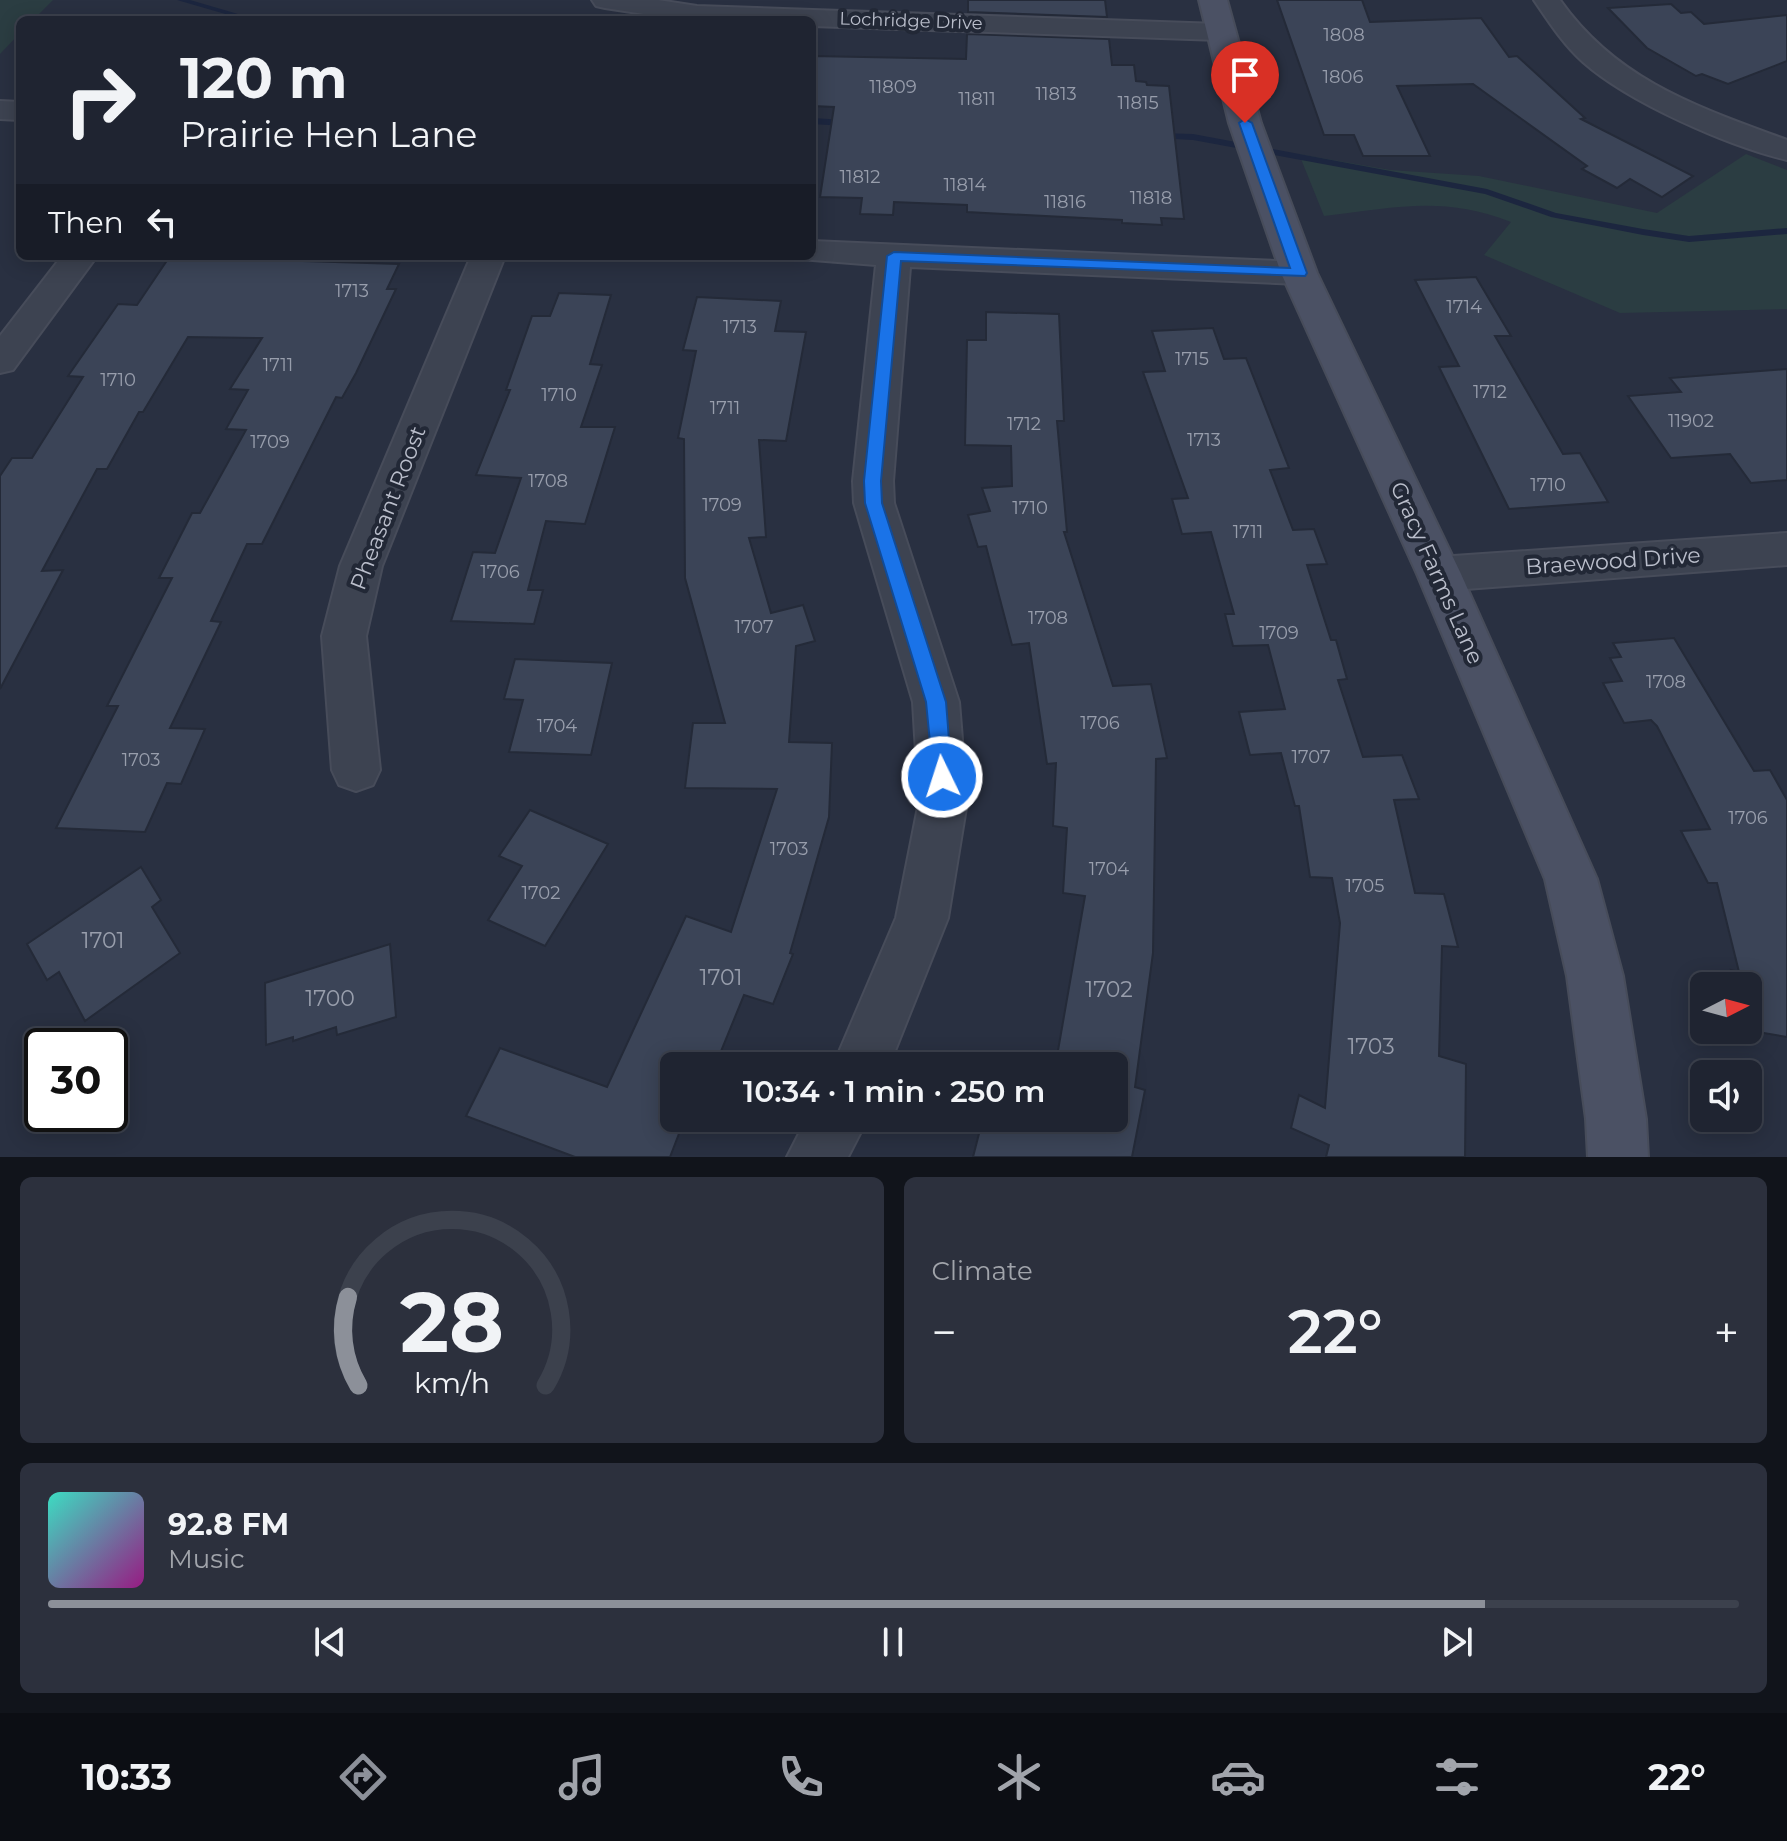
<!DOCTYPE html>
<meta charset="utf-8">
<style>
body{margin:0;font-family:Montserrat,sans-serif;background:#2c303d;color:#f1f3f6;height:100vh;display:flex;flex-direction:column;font-size:30px;white-space:nowrap}
*{box-sizing:border-box;margin:0}
p{font-size:26px;color:#a1a4ab}
.icon{flex:none;width:44px;height:44px;fill:none;stroke:currentColor;stroke-width:2;stroke-linecap:round;stroke-linejoin:round}
.map{position:relative;height:1157px;overflow:hidden}
.panel{display:flex;flex-direction:column;gap:20px;padding:20px;background:#11141b;flex:1}
.panel>*{flex:none}
.top-card{position:absolute;left:16px;top:16px;width:800px;height:244px;border-radius:12px;box-shadow:0 4px 20px #0003,0 0 0 2px #3c414d;background:#1f2431;color:#f1f3f6;overflow:hidden}
.needle{width:52px;rotate:84deg}
.controls{position:absolute;left:1690px;top:972px;display:grid;gap:16px}
.controls a{display:grid;place-items:center;width:72px;height:72px;border-radius:12px;background:#1f2431;box-shadow:0 4px 20px #0003,0 0 0 2px #3c414d;font-size:40px}
.speed{position:absolute;left:24px;top:1028px;display:flex;gap:16px;font-size:40px;font-weight:700;text-align:center}
.speed>*{display:grid;place-content:center;width:104px;height:104px;border-radius:50%;background:#1f2431;box-shadow:0 4px 20px #0003,0 0 0 2px #3c414d;line-height:1}
.speed .limit{border:4px solid #111;border-radius:12px;background:#fff;color:#111}
.pin{position:absolute;display:grid;place-items:center;width:68px;height:68px;color:#fff;margin:-82px -34px;border-radius:50% 50% 50% 0;rotate:-45deg;box-shadow:0 0 8px #0007}
.pin .icon{rotate:45deg}
.me{position:absolute;width:88px;margin:-44px;rotate:356deg;stroke-linejoin:round;filter:drop-shadow(0 0 6px #0008)}
.turn{display:flex;align-items:center;gap:28px;height:168px;padding:0 32px;font-size:36px}
.turn .icon{width:104px;height:104px;stroke-width:2.5}
.turn b{display:block;font-size:56px;line-height:68px}
.then{display:flex;align-items:center;height:76px;padding:0 32px;background:#0003;gap:16px;font-size:30px}
.big{font-size:60px;font-weight:600;line-height:1.1}
.panel .widget{flex:1;display:flex;flex-direction:column;justify-content:center;gap:12px;min-width:0;padding:0 28px;border-radius:12px;background:#2c303d}
.panel .dial{align-items:center;gap:0}
.dial svg{height:208px;overflow:visible;fill:none;stroke:#3c414d;stroke-width:7;stroke-linecap:round;text-anchor:middle}
.dial text{fill:#f1f3f6;stroke:none}
.song{display:flex;align-items:center;gap:24px}
.cover{width:96px;height:96px;border-radius:12px;background:linear-gradient(135deg,hsl(170 70% 55%),hsl(310 70% 35%))}
.played{height:8px;border-radius:4px;background:linear-gradient(90deg,#8c9099 85%,#3c414d 85%)}
.keys{display:flex;justify-content:space-around;direction:ltr}
.heat{display:flex;justify-content:space-between;align-items:center;font-size:44px;direction:ltr}
.panel .tiles{flex:1;display:grid;gap:20px;grid-template-columns:1fr 1fr}
.widget:last-child{grid-column:span 2}
.trip{position:absolute;left:660px;top:1052px;width:468px;height:80px;border-radius:12px;background:#1f2431;box-shadow:0 4px 20px #0003,0 0 0 2px #3c414d;font-weight:600;line-height:80px;text-align:center}
.dock{display:flex;height:128px;justify-content:space-around;align-items:center;background:#0c0e14;color:#a1a4ab}
.dock .icon{width:56px;height:56px}
.dock .on{color:#8c9099}
.dock b{font-size:36px;color:#f1f3f6}
.map>svg:first-child{display:block}
</style>
<div class="map">
<svg width="1787" height="1157" viewBox="0 0 1787 1157">
<rect width="100%" height="100%" fill="#293041"/>
<g fill="#2b3d42">
<path d="M0,0H53L33,20H20V33L0,54Z"/>
<path d="M1299,154L1390,170L1479,176L1657,213L1746,154L1787,170V309L1620,313L1484,255L1511,222C1442,195 1395,208 1324,216Z"/>
</g>
<g fill="none" stroke-linecap="round" stroke-linejoin="round">
<g fill="#1c263f" fill-rule="evenodd">
<path d="M177,0H190L259,20H246Z"/>
<path d="M812,118L845,120L849,123L845,126L812,124Z"/>
<path d="M1159,133L1193,134L1487,189L1556,213L1643,229L1689,236L1787,228V234L1689,242L1643,235L1551,217L1485,194L1193,140L1156,138V134Z"/>
</g>
</g>
<g fill="#3b4457" stroke="#242a38" stroke-width="2">
<path d="M968,0H1105L1107,17L968,12Z"/>
<path d="M1277,0H1362L1370,22L1481,18L1509,57L1517,56L1585,118L1581,119L1693,176L1662,197L1630,179L1617,188L1582,169L1587,166L1473,84L1397,86L1430,156H1363L1354,135H1324Z"/>
<path d="M1671,4L1681,13L1691,12L1704,24L1787,15V61L1728,84L1702,74L1696,76L1647,48L1608,8Z"/>
<path d="M967,34L1109,39L1112,65H1134L1136,81L1146,82L1147,85L1169,86L1184,219L1161,218L1162,225L1122,223V220L967,212V205L894,202L893,215L860,214L862,198L820,197L834,107L812,106V56L966,59Z"/>
<path d="M170,256H308L305,261L399,264L387,289H396L356,373L342,398L336,397L262,544H247L211,621L221,622L170,728L205,729L181,784L167,783L145,832L56,828L118,706H107L172,578H159L192,513H200L246,430L226,429L248,390L230,389L262,338L188,337L143,412H139L107,469H97L42,571L63,570L0,689V476L12,458H32L83,377L68,376L118,304L137,305Z"/>
<path d="M1476,277L1511,336H1495L1563,454L1580,453L1608,502L1509,509L1439,367L1459,366L1415,280Z"/>
<path d="M559,293L611,295L590,364L602,365L581,427H615L585,524L546,521L528,590H543L534,624L451,621L473,552L495,553L521,478L476,475L510,390H506L532,316H550Z"/>
<path d="M697,297L781,301L775,331L806,332L786,441L759,440L766,537L749,538L771,613L803,605L815,641L796,646L789,742L832,743L829,817L790,953L793,954L773,1004L744,995L715,1066H674V1118H685L670,1157H575L466,1116L500,1048L607,1087L686,916L731,932L777,789L685,788L693,723H725L685,578L684,439L678,438L696,351L683,350Z"/>
<path d="M986,312L1059,314L1064,421H1057L1067,532H1064L1113,686L1151,684L1167,758L1156,759L1153,953L1135,1087L1145,1090L1132,1157H973L983,1118H995L1026,1128L1028,1118H1114V1066H1040L1042,1057L1056,1062L1085,896L1063,893L1067,828L1053,826L1056,763L1047,764L1029,643L1012,645L986,546L978,547L968,515L990,511L982,488L1012,486L1011,446L965,445L967,340H986Z"/>
<path d="M1213,328L1224,359L1246,358L1289,468L1270,470L1293,530L1314,529L1327,564L1307,565L1331,640H1336L1347,679L1338,680L1363,757L1402,755L1419,799L1394,800L1415,893L1444,894L1458,947L1442,946L1439,1056L1466,1064L1465,1157H1326L1329,1145L1291,1128L1299,1095L1325,1108L1340,923L1332,878L1310,877L1299,806H1295L1281,753L1250,755L1239,712L1285,709L1268,645L1233,646L1225,614H1234L1211,532L1182,534L1172,499L1188,498L1143,372L1165,371L1152,331Z"/>
<path d="M1787,369V480L1751,483L1730,454L1671,458L1628,396L1681,392L1670,378Z"/>
<path d="M1674,638L1754,771L1770,770L1787,800V1037L1746,1030L1748,986H1735L1731,970L1739,972L1717,883H1708L1681,831L1710,829L1657,726L1651,720L1624,723L1603,683L1622,681L1610,658L1621,657L1613,643Z"/>
<path d="M515,659L612,663L591,755L509,752L523,700L504,699Z"/>
<path d="M530,810L608,844L545,946L488,920L522,866L499,856Z"/>
<path d="M141,867L161,900L152,907L180,953L85,1021L59,972L47,980L27,944Z"/>
<path d="M390,944L396,1017L337,1035L336,1027L293,1041V1037L266,1045L265,983Z"/>
</g>
<g fill="none" stroke-linecap="round" stroke-linejoin="round">
<g stroke="#474c5a" stroke-width="4">
<g id="street">
<path d="M592,0H658L697,6L1219,24L1229,26L1233,32L1229,38L1219,40L812,26V20H683L605,8L596,6Z"/>
<path d="M1534,0H1560C1617,81 1698,107 1787,140V160C1728,146 1628,102 1583,62C1563,44 1549,22 1534,0Z"/>
<path d="M0,101L20,102V120L0,119Z"/>
<path d="M812,241L1299,262L1311,265L1316,273L1311,281L1299,284L910,267L893,481L894,503L959,702L967,802L948,918L889,1066H833L896,918L919,802L913,702L854,503L853,481L876,265L800,259L798,256H812Z"/>
<path d="M62,256H97L13,370L0,373V336Z"/>
<path d="M471,256H505L382,566L366,636L380,770L373,785L356,791L339,785L332,770L322,636L340,566Z"/>
<path d="M1787,533V565L1439,591L1424,586L1418,574L1424,562L1439,557Z"/>
<path d="M807,1118H868L848,1157H787Z"/>
</g>
</g>
<g stroke="#474c5a" stroke-width="4">
<path id="secondary" d="M1199,0H1227L1261,123L1317,273L1461,574L1597,879L1623,976L1646,1119L1648,1157H1588L1586,1119L1567,976L1545,879L1417,574L1281,273L1229,123Z"/>
</g>
<use href="#street" fill="#3d4351" fill-rule="evenodd"/>
<use href="#secondary" fill="#4b5164" fill-rule="evenodd"/>
</g>
<path fill="#1a73e8" stroke="#114b97" stroke-width="2" d="M1245,119L1252,123L1307,273L1305,276L901,261L881,481L882,503L946,702L952,777L949,783L942,786L934,783L926,702L865,503L864,481L887,256L894,252L1290,268L1239,123Z"/>
<g text-anchor="middle" dominant-baseline="central" stroke-width="8" stroke-linejoin="round" paint-order="stroke">
<g font-size="18" fill="#babecb" stroke="#222836">
<text transform="translate(911 21) rotate(2)">Lochridge Drive</text>
</g>
<g font-size="18" fill="#989eac">
<text x="1344" y="35">1808</text>
<text x="1343" y="77">1806</text>
<text x="893" y="87">11809</text>
<text x="1056" y="94">11813</text>
<text x="977" y="99">11811</text>
<text x="1138" y="103">11815</text>
<text x="860" y="177">11812</text>
<text x="965" y="185">11814</text>
<text x="1151" y="198">11818</text>
<text x="1065" y="202">11816</text>
<text x="352" y="291">1713</text>
<text x="1464" y="307">1714</text>
<text x="740" y="327">1713</text>
<text x="1192" y="359">1715</text>
<text x="278" y="365">1711</text>
<text x="118" y="380">1710</text>
<text x="1490" y="392">1712</text>
<text x="559" y="395">1710</text>
<text x="725" y="408">1711</text>
<text x="1691" y="421">11902</text>
<text x="1024" y="424">1712</text>
<text x="1204" y="440">1713</text>
<text x="270" y="442">1709</text>
<text x="548" y="481">1708</text>
<text x="1548" y="485">1710</text>
<text x="722" y="505">1709</text>
<text x="1030" y="508">1710</text>
<text x="1248" y="532">1711</text>
<text x="500" y="572">1706</text>
<text x="1048" y="618">1708</text>
<text x="754" y="627">1707</text>
<text x="1279" y="633">1709</text>
<text x="1666" y="682">1708</text>
<text x="1100" y="723">1706</text>
<text x="557" y="726">1704</text>
<text x="1311" y="757">1707</text>
<text x="141" y="760">1703</text>
<text x="1748" y="818">1706</text>
<text x="789" y="849">1703</text>
<text x="1109" y="869">1704</text>
<text x="1365" y="886">1705</text>
<text x="541" y="893">1702</text>
</g>
<g font-size="22" fill="#babecb" stroke="#222836">
<text transform="translate(388 508) rotate(-69)">Pheasant Roost</text>
<text transform="translate(1613 561) rotate(-4)">Braewood Drive</text>
<text transform="translate(1437 573) rotate(66)">Gracy Farms Lane</text>
</g>
<g font-size="22" fill="#989eac">
<text x="103" y="940">1701</text>
<text x="721" y="977">1701</text>
<text x="1109" y="989">1702</text>
<text x="330" y="998">1700</text>
<text x="1371" y="1046">1703</text>
</g>
</g>
</svg>
<div class="controls">
<a><svg class="needle" viewBox="-14 -14 28 28"><path d="M0-13l5 13h-10z" fill="#e53935"/><path d="M0 13l5-13h-10z" fill="#a1a4ab"/></svg></a>
<a><svg class="icon" aria-label="sound" viewBox="0 0 24 24"><path d="M4 9h4l5-4v14l-5-4H4zM17 9q2 3 0 6"/></svg></a>
</div>
<div class="speed"><div class="limit">30</div></div>
<div class="pin" style="left:1245px;top:123px;background:#d93025"><svg class="icon" aria-label="arrive" viewBox="0 0 24 24"><path d="M6 21V4h12l-3 4 3 4H6"/></svg></div>
<svg class="me" style="left:942px;top:777px" viewBox="-20 -20 40 40"><circle r="17" fill="#1a73e8" stroke="#fff" stroke-width="3"/><path d="M0-11L8 9 0 5-8 9z" fill="#fff"/></svg>
<div class="trip">10:34 · 1 min · 250 m</div>
<div class="top-card">
<div class="turn"><svg class="icon" aria-label="right" viewBox="0 0 24 24"><path d="M7 20v-9h11M14 6l5 5-5 5"/></svg><div><b>120 m</b>Prairie Hen Lane</div></div>
<div class="then">Then<svg class="icon" aria-label="left" viewBox="0 0 24 24"><path d="M17 20v-9H6M10 6l-5 5 5 5"/></svg></div>
</div>
</div>
<section class="panel">
<div class="tiles">
<div class="widget dial"><svg viewBox="0 0 100 80">
<path d="M14 69A42 42 0 1 1 86 69"/>
<path d="M14 69A42 42 0 0 1 10 35" stroke="#8c9099"/>
<text x="50" y="56" font-size="32" font-weight="700">28</text>
<text x="50" y="72" font-size="11">km/h</text>
</svg></div>
<div class="widget"><p>Climate</p>
<div class="heat"><a>−</a><b class="big">22°</b><a>+</a></div>
</div>
<div class="widget">
<div class="song"><i class="cover"></i><div><b>92.8 FM</b><p>Music</p></div></div>
<div class="played"></div>
<div class="keys"><svg class="icon" aria-label="previous" viewBox="0 0 24 24"><path d="M18 5L8 12l10 7zM5 5v14"/></svg><svg class="icon" aria-label="pause" viewBox="0 0 24 24"><path d="M8 5v14M16 5v14"/></svg><svg class="icon" aria-label="next" viewBox="0 0 24 24"><path d="M6 5l10 7-10 7zM19 5v14"/></svg></div>
</div>
</div>
</section>
<nav class="dock">
<b>10:33</b>
<svg class="icon on" aria-label="directions" viewBox="0 0 24 24"><path d="M12 3l9 9-9 9-9-9zM9 14v-3h6M13 9l2 2-2 2"/></svg>
<svg class="icon" aria-label="music" viewBox="0 0 24 24"><path d="M9 18V5l10-2v13"/><circle cx="6" cy="18" r="3"/><circle cx="16" cy="16" r="3"/></svg>
<svg class="icon" aria-label="phone" viewBox="0 0 24 24"><path d="M5 4h4l2 5-3 2q2 4 5 5l2-3 5 2v4C11 20 4 13 5 4z"/></svg>
<svg class="icon" aria-label="climate" viewBox="0 0 24 24"><path d="M12 3v18M4 7l16 10M4 17L20 7"/></svg>
<svg class="icon" aria-label="car" viewBox="0 0 24 24"><path d="M5 17H2v-5l4-1 3-4h7l3 4 3 1v5h-3M9 17h6M6 11h13"/><circle cx="7" cy="17" r="2"/><circle cx="17" cy="17" r="2"/></svg>
<svg class="icon" aria-label="filters" viewBox="0 0 24 24"><path d="M4 7h16M4 17h16"/><circle cx="9" cy="7" r="2"/><circle cx="15" cy="17" r="2"/></svg>
<b>22°</b>
</nav>
